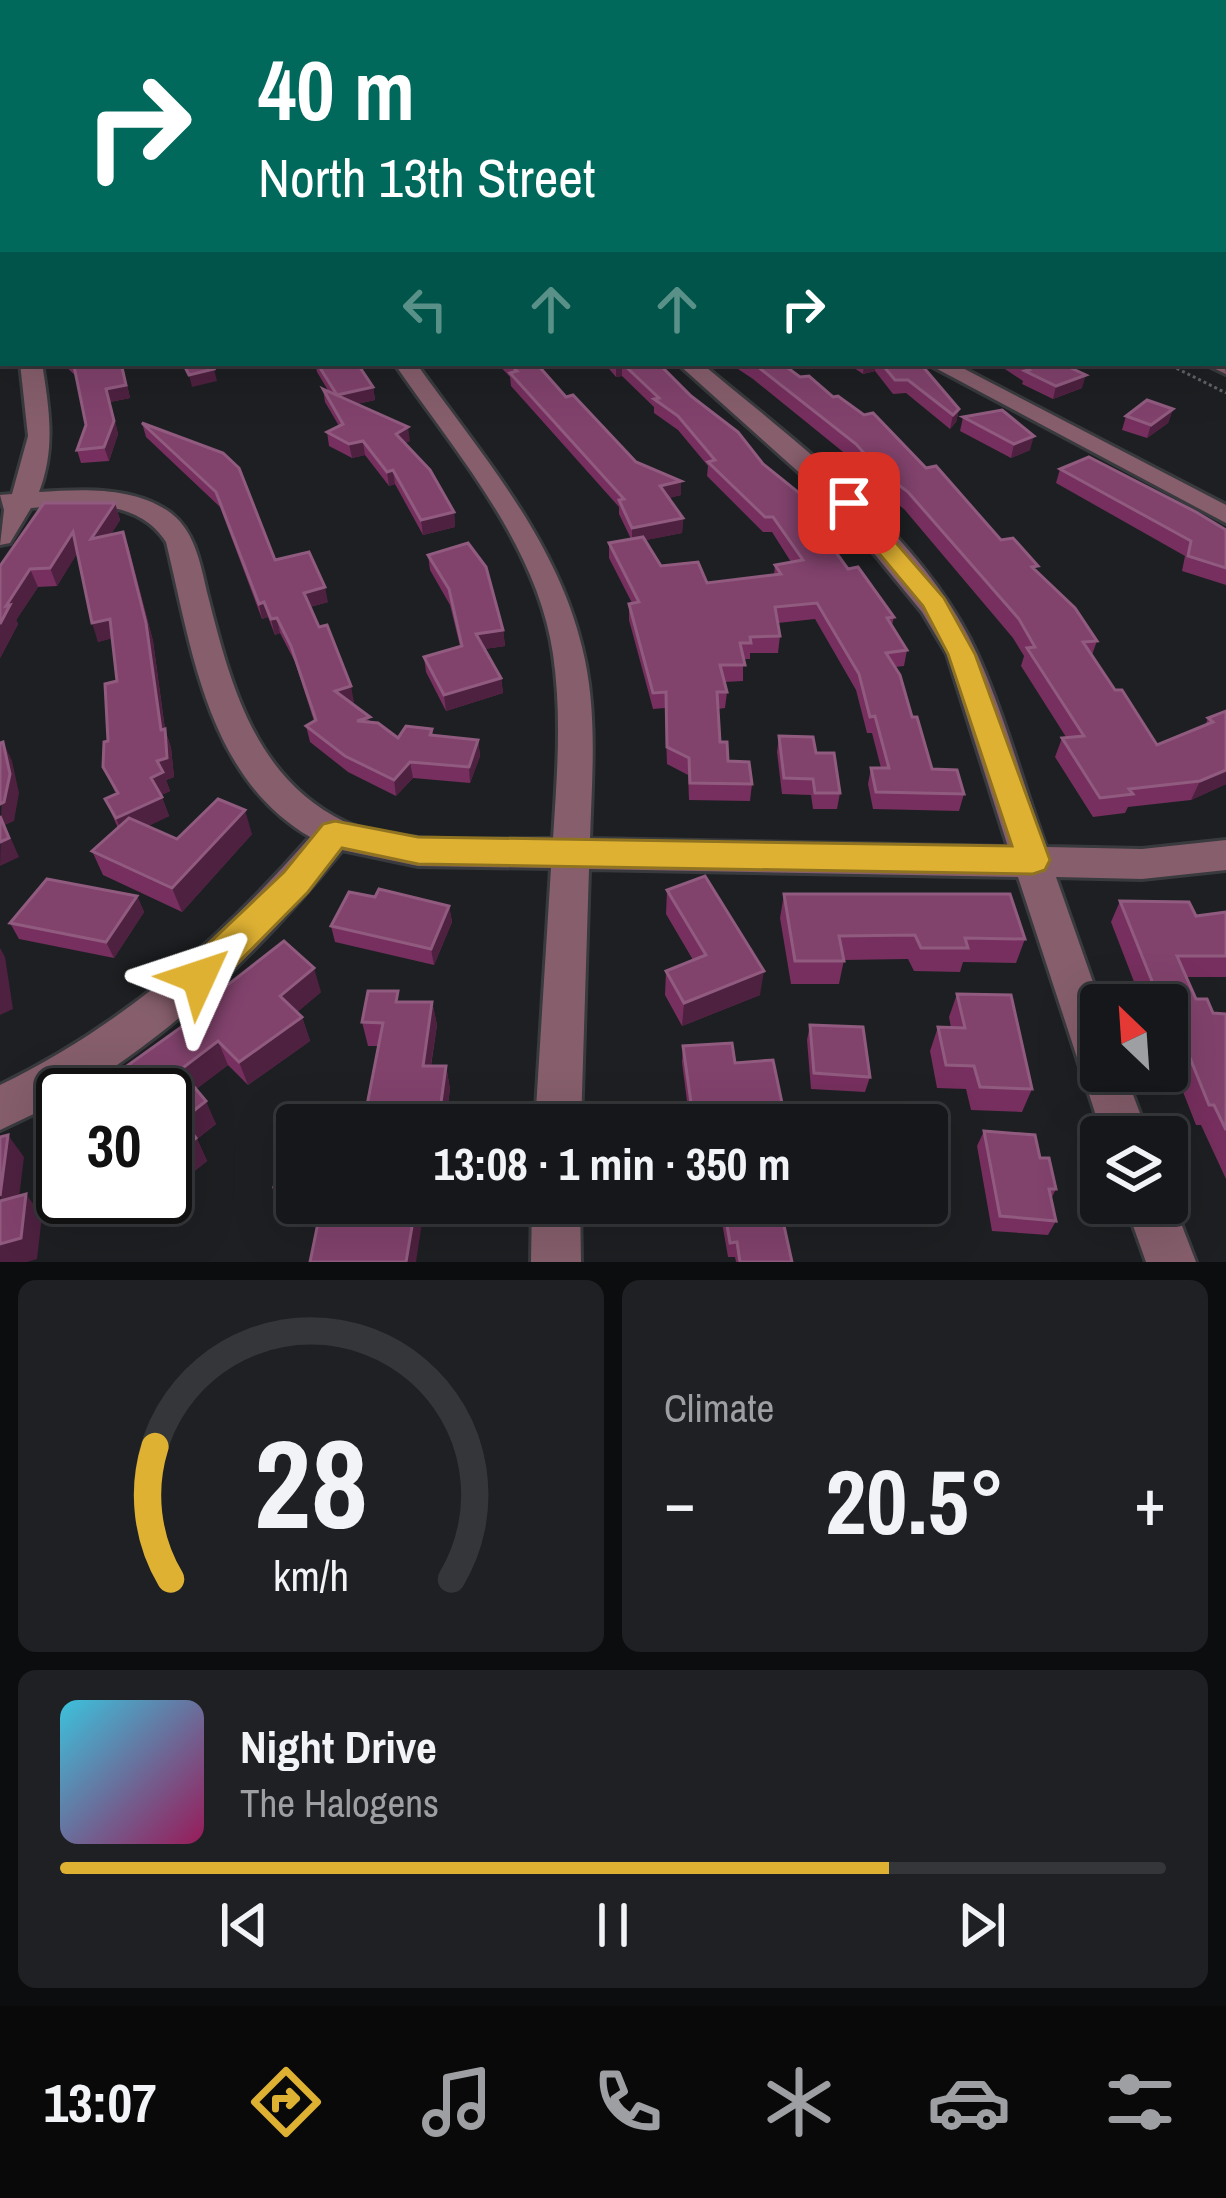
<!DOCTYPE html>
<meta charset="utf-8">
<style>
body{margin:0;font-family:"Archivo Narrow",sans-serif;background:#1f2023;color:#f1f3f6;height:100vh;display:flex;flex-direction:column;font-size:45px;white-space:nowrap}
*{box-sizing:border-box;margin:0}
p{font-size:39px;color:#9e9fa2}
.icon{flex:none;width:66px;height:66px;fill:none;stroke:currentColor;stroke-width:2;stroke-linecap:round;stroke-linejoin:round}
.map{position:relative;height:1262px;overflow:hidden}
.panel{display:flex;flex-direction:column;gap:18px;padding:18px;background:#0c0d0e;flex:1}
.panel>*{flex:none}
.top-card{position:absolute;left:0px;top:0px;width:1227px;height:366px;box-shadow:0 12px 48px #0002,0 0 0 3px #353639;background:#00695c;color:#fff;overflow:hidden}
.needle{width:78px;rotate:335deg}
.fabs{position:absolute;left:1080px;top:984px;display:grid;gap:24px}
.fabs a{display:grid;place-items:center;width:108px;height:108px;border-radius:12px;background:#16171a;box-shadow:0 12px 48px #0002,0 0 0 3px #353639;font-size:60px}
.speed{position:absolute;left:36px;top:1068px;display:flex;gap:24px;font-size:60px;font-weight:700;text-align:center}
.speed>*{display:grid;place-content:center;width:156px;height:156px;border-radius:50%;background:#16171a;box-shadow:0 12px 48px #0002,0 0 0 3px #353639;line-height:1}
.speed .limit{border:6px solid #111;border-radius:18px;background:#fff;color:#111}
.pin{position:absolute;display:grid;place-items:center;width:102px;height:102px;color:#fff;margin:-51px;border-radius:24px;box-shadow:0 6px 18px #0006}
.me{position:absolute;width:132px;margin:-66px;rotate:48deg;stroke-linejoin:round;filter:drop-shadow(0 0 9px #0008)}
.turn{display:flex;align-items:center;gap:42px;height:252px;padding:0 60px;font-size:54px}
.turn .icon{width:156px;height:156px;stroke-width:2.5}
.turn b{display:block;font-size:84px;line-height:102px}
.lanes{display:flex;align-items:center;height:114px;padding:0 60px;background:#0003;justify-content:center;gap:60px;direction:ltr}
.lanes .off{opacity:.35}
.big{font-size:90px;font-weight:700;line-height:1.1}
.panel .tile{flex:1;display:flex;flex-direction:column;justify-content:center;gap:18px;min-width:0;padding:0 42px;border-radius:18px;background:#1f2023}
.panel .dial{align-items:center;gap:0}
.dial svg{height:312px;overflow:visible;fill:none;stroke:#353639;stroke-width:7;stroke-linecap:round;text-anchor:middle}
.dial text{fill:#f1f3f6;stroke:none}
.song{display:flex;align-items:center;gap:36px}
.cover{width:144px;height:144px;border-radius:18px;background:linear-gradient(135deg,hsl(190 70% 55%),hsl(330 70% 35%))}
.played{height:12px;border-radius:6px;background:linear-gradient(90deg,#deb133 75%,#353639 75%)}
.keys{display:flex;justify-content:space-around;direction:ltr}
.heat{display:flex;justify-content:space-between;align-items:center;font-size:66px;direction:ltr}
.panel .tiles{flex:1;display:grid;gap:18px;grid-template-columns:1fr 1fr}
.tile:last-child{grid-column:span 2}
.trip{position:absolute;left:276px;top:1104px;width:672px;height:120px;border-radius:12px;background:#16171a;box-shadow:0 12px 48px #0002,0 0 0 3px #353639;font-weight:700;line-height:120px;text-align:center}
.menu{display:flex;height:192px;justify-content:space-around;align-items:center;background:#09090a;color:#9e9fa2}
.menu .icon{width:84px;height:84px}
.menu .selected{color:#deb133}
.menu b{font-size:54px;color:#f1f3f6}
.map>svg:first-child{display:block}
</style>
<div class="map">
<svg width="1226" height="1262" viewBox="0 0 1226 1262">
<rect width="100%" height="100%" fill="#1d1f22"/>
<g fill="none" stroke-linecap="round" stroke-linejoin="round">
<g stroke="#383a3d" stroke-width="6">
<g id="minor">
<path d="M0,194H3V211L0,210Z"/>
<rect x="0" y="342" width="3" height="12"/>
<path d="M1224,360L1226,374L1203,363H1224Z"/>
<path d="M20,363H42C49,408 56,448 39,492C82,489 136,486 172,514C196,533 201,567 208,596C231,686 255,778 345,822C398,847 494,838 553,839C557,776 562,716 553,654C537,544 455,452 394,363H416C479,452 556,538 582,647C598,710 592,776 590,839L1008,847L947,654L922,612L831,501L677,363H701C797,443 926,538 978,656C1005,717 1023,784 1046,847L1142,849L1226,840V870L1142,879L1056,877L1101,1005V1071H1124L1149,1137H1103L1018,877L589,869L581,1125H535L551,868L418,866L342,850C264,947 178,1030 71,1095H63V1100L0,1130V1085C122,1026 222,938 310,837C207,777 192,649 166,542C137,497 78,504 31,508L10,543L0,545L4,510L0,495L12,494L28,436Z"/>
<path d="M926,363H953L1226,505V523Z"/>
<path d="M1167,1187L1196,1262H1146L1125,1203H1167Z"/>
<path d="M532,1203H580L581,1262H531Z"/>
</g>
</g>
<path stroke="#616366" stroke-width="3" stroke-dasharray="3 3" stroke-linecap="butt" d="M1166,363L1226,393"/>
<use href="#minor" fill="#865e6c" fill-rule="evenodd"/>
</g>
<g fill="#762f5e">
<path d="M62,363H122L130,398L110,402L118,434L109,461L81,463L77,450L86,425L77,377Z"/>
<path d="M315,363H357L373,387L375,400L357,404L410,441L405,443L454,512L455,527L423,535L395,484L389,486L365,455L352,458L329,446L327,432L339,426L325,402L323,389L329,392L317,372Z"/>
<path d="M497,363H536L566,397L636,462L681,481V495L668,498L683,518L682,533L645,540L661,566L707,583L774,575L775,565L791,562L772,532H763L707,476L708,466L678,430L654,413V407L622,376L616,377L604,363H658L831,528L829,542L848,569L894,617L892,625L907,650L904,666L895,667L932,769L964,794L959,811L873,809L868,784L871,768H881L872,733H867L856,690L815,619L778,623L780,636L778,653H750V659H743V681L724,682L727,692L725,708L718,709L720,742L728,761L752,784L750,801L689,800L688,775L667,764L665,708L653,709L629,620V604L632,603L609,558V543L631,539L619,514V507L511,386L510,377Z"/>
<path d="M729,363H781L833,397L926,468L1001,540L1036,571L1097,641L1092,655L1115,690L1157,745L1205,726L1208,718L1226,711V784L1191,800L1128,807L1125,813L1093,817L1055,757L1062,738L1066,737L1021,666L1024,656L1013,638L904,509L876,487L853,460L753,379Z"/>
<path d="M847,363H916L959,409L956,422L950,429L906,393L893,394L875,371L863,374Z"/>
<path d="M996,363H1060L1082,388L1053,399L1022,384L1023,381Z"/>
<path d="M1173,409L1168,423L1147,438L1122,430L1126,416Z"/>
<path d="M963,417L1030,450L1011,458L960,431Z"/>
<path d="M142,423L223,453L275,560L328,602L310,607L354,702L351,703L371,722L398,738L432,729L433,735L478,740L480,756L470,783L413,778L396,796L348,772L310,742L306,726L314,721L295,662L280,633L275,635L268,617L262,619L220,507L146,437Z"/>
<path d="M1060,469L1226,530V585L1182,571L1185,556L1056,483Z"/>
<path d="M115,503L120,520L111,534L123,532L129,549L153,641L165,729L171,748L174,777L166,780L170,791L161,795L169,816L148,826L177,839L252,834L182,912L103,875L92,851L118,828L105,799L116,794L103,767L117,681L112,638L98,642L77,553L57,586L38,587L16,620L18,624L0,658V566Z"/>
<path d="M428,555L503,630L505,646L484,649L501,678L503,693L446,711L426,672L424,657L460,646L450,605L430,570Z"/>
<path d="M779,736L816,753L840,793L837,809H813L811,795L782,794L777,752Z"/>
<path d="M667,890L760,995L682,1026L665,995L666,971L693,960L666,914Z"/>
<path d="M784,894L1025,939L1016,963L963,962L960,972L914,971L908,959L844,960L839,984H791L780,918Z"/>
<path d="M137,896L144,912L114,958L19,939L10,923Z"/>
<path d="M375,897L449,906L452,922L434,965L335,942L331,926Z"/>
<path d="M1120,901L1196,916L1226,912V977H1186L1196,999L1213,1013L1226,1014V1179L1201,1125H1196L1167,1051V1005H1143L1111,922Z"/>
<path d="M321,992L297,1012L302,1017L310,1041L248,1085L228,1065L196,1089L216,1124L197,1139L207,1161L168,1192L165,1188V1095H128L117,1073L186,1024L184,1019Z"/>
<path d="M957,994L1032,1089L1022,1112L971,1110L966,1089L937,1088L930,1051L938,1027L951,1028L949,1017Z"/>
<path d="M400,1002H432L437,1025L431,1066H446L450,1089L445,1125H372L367,1105L378,1046H368L362,1022Z"/>
<path d="M810,1025L870,1077L865,1092L811,1089L807,1040Z"/>
<path d="M683,1046L735,1063L782,1103L779,1118L690,1125L682,1062Z"/>
<path d="M984,1131L1056,1189L1051,1199L1056,1221L1048,1235L992,1231L977,1146Z"/>
<path d="M297,1155V1196L277,1195L274,1187Z"/>
<path d="M725,1203H779L792,1262H736L735,1257H728L722,1222Z"/>
</g>
<g fill="#4e2140">
<path d="M122,363L130,398L110,402L118,434L109,461L104,447L106,389Z"/>
<path d="M622,363V376L616,377V364Z"/>
<path d="M864,363H876L875,371L863,374Z"/>
<path d="M214,369L217,381L192,387L189,375Z"/>
<path d="M1086,375L1082,388L1053,399L1056,386Z"/>
<path d="M373,387L375,400L339,408L337,395Z"/>
<path d="M959,409L956,422L950,429L953,415Z"/>
<path d="M1173,409L1168,423L1147,438L1151,425Z"/>
<path d="M408,427L410,441L398,447L396,434Z"/>
<path d="M1034,436L1030,450L1011,458L1014,444Z"/>
<path d="M363,441L365,455L352,458L349,444Z"/>
<path d="M393,470L395,484L389,486L387,472Z"/>
<path d="M681,481V495L659,501L660,486Z"/>
<path d="M115,503L120,520L97,557L91,539Z"/>
<path d="M454,512L455,527L423,535L421,520Z"/>
<path d="M683,518L682,533L632,543V528Z"/>
<path d="M831,528L829,543L819,529Z"/>
<path d="M73,532L80,549L57,586L50,568Z"/>
<path d="M123,532L153,641L165,730L171,748L174,777L166,780L170,791L158,797L151,778L157,761L161,730Z"/>
<path d="M30,569L38,587L16,620L18,624L0,658V624L6,606Z"/>
<path d="M325,587L328,602L307,608L304,593Z"/>
<path d="M264,602L268,617L262,619L259,604Z"/>
<path d="M277,618L280,633L275,635L271,619Z"/>
<path d="M110,619L117,637L98,642L92,623Z"/>
<path d="M503,630L505,646L478,650L476,634Z"/>
<path d="M501,678L503,693L446,711L444,695Z"/>
<path d="M351,686L354,702L338,707L335,691Z"/>
<path d="M478,740L480,756L470,783L469,767Z"/>
<path d="M3,742L12,761L19,793L14,821L5,825L19,857L0,866Z"/>
<path d="M410,762L413,778L396,796L394,780Z"/>
<path d="M1226,770V784L1191,800L1200,781Z"/>
<path d="M162,797L169,816L124,838L116,818Z"/>
<path d="M245,810L252,834L182,912L172,888Z"/>
<path d="M137,896L144,912L114,958L106,942Z"/>
<path d="M449,906L452,922L434,965L431,949Z"/>
<path d="M0,948L5,957L13,1009L0,1015Z"/>
<path d="M314,968L321,992L288,1020L280,996Z"/>
<path d="M764,971L760,995L682,1026L684,1003Z"/>
<path d="M432,1002L437,1025L427,1089L423,1066Z"/>
<path d="M302,1017L310,1041L248,1085L239,1062Z"/>
<path d="M218,1041L228,1065L191,1093L180,1070Z"/>
<path d="M446,1066L450,1089L445,1125H443L440,1110Z"/>
<path d="M206,1101L216,1124L197,1139L207,1161L168,1192L165,1186V1163L182,1120Z"/>
<path d="M8,1135L24,1157L16,1223L0,1202Z"/>
<path d="M26,1194L42,1216L37,1259L27,1262H0V1244Z"/>
<path d="M113,1197H127L118,1204Z"/>
<path d="M416,1203H425L416,1262H406Z"/>
</g>
<g fill="#81426c" stroke="#905b7f" stroke-width="3">
<path d="M71,363H121L126,385L106,389L114,421L104,447L77,450L86,425L74,366Z"/>
<path d="M183,363H211L214,369L189,375Z"/>
<path d="M317,363H357L373,387L337,395Z"/>
<path d="M509,363H536L566,397L573,395L636,462L681,481L660,486L683,518L632,528L619,500L624,499L510,373L517,371Z"/>
<path d="M622,363H658L691,396L738,432L763,464L803,496L831,528L819,529L848,569L858,567L894,617L887,618L907,650L886,653L900,675L912,717H917L932,769L957,770L964,794L876,792L871,768H889L875,716L870,717L859,674L817,603L775,607L780,636L750,637L751,643H740L745,665H720L727,692H717L720,742H727L728,761L749,762L752,784L690,783L689,758L667,747L666,692L653,693L629,604L639,602L609,543L643,537L661,566L698,562L707,583L781,574L775,565L803,560L773,517H765L708,462L715,460L678,416L654,399L659,398Z"/>
<path d="M753,363H781L800,377L809,376L833,397L838,396L864,415L873,413L926,468L936,466L1001,540L1013,538L1038,566L1032,567L1075,608L1097,641L1083,642L1115,690H1122L1157,745L1213,722L1208,718L1226,711V770L1200,781L1129,789L1133,794L1100,798L1062,738L1084,736L1027,648L1035,647L1019,619L908,492L879,470L856,444Z"/>
<path d="M881,363H916L924,368L959,409L953,415L908,380H895Z"/>
<path d="M1018,363H1060L1086,375L1056,386L1025,371L1029,370Z"/>
<path d="M323,389L408,427L396,434L430,470L454,512L421,520L393,470L387,472L363,441L349,444L327,432L343,424Z"/>
<path d="M1147,400L1173,409L1151,425L1126,416Z"/>
<path d="M1002,410L1034,436L1014,444L963,417Z"/>
<path d="M142,423L223,453L239,468L275,560L309,552L325,587L304,593L319,627L327,625L351,686L335,691L370,717L357,721L378,723L398,738L406,726L432,729L430,735L478,740L469,767L410,762L394,780L345,756L306,726L316,720L291,646L277,618L271,619L264,602L259,604L216,492Z"/>
<path d="M1089,457L1196,512L1226,530V568L1188,556L1191,541L1060,469Z"/>
<path d="M44,503H115L91,539L123,532L146,623L161,730L165,729L167,758L157,761L163,772L151,778L162,797L116,818L105,799L118,793L103,767L104,742L108,741L105,684L117,681L110,619L92,623L73,532L50,568L30,569L6,606L10,605L0,624V566Z"/>
<path d="M468,543L486,567L503,630L476,634L501,678L444,695L424,657L462,646L449,589L428,555Z"/>
<path d="M779,736L813,737L816,753H834L840,793H815L813,779L784,778Z"/>
<path d="M3,742L10,774L4,802L0,804V743Z"/>
<path d="M218,799L245,810L172,888L92,851L129,818L177,839Z"/>
<path d="M0,816L9,838L0,842Z"/>
<path d="M705,876L764,971L684,1003L666,971L706,955L667,890Z"/>
<path d="M47,879L137,896L106,942L10,923Z"/>
<path d="M379,889L449,906L431,949L331,926L349,892L375,897Z"/>
<path d="M784,894H1010L1025,939L965,938L968,948H921L915,935L839,936L844,961H795Z"/>
<path d="M1120,901L1189,902L1196,916L1226,912V956H1177L1196,999H1207L1213,1013L1226,1014V1130L1214,1105H1209L1163,991H1156Z"/>
<path d="M284,941L314,968L280,996L302,1017L239,1062L218,1041L180,1070L206,1101L182,1120L196,1138L165,1163V1095H133L117,1073L187,1023L184,1019Z"/>
<path d="M368,991H398L396,1002H432L423,1066H446L440,1110L367,1105L383,1023L362,1022Z"/>
<path d="M957,994L1011,995L1032,1089L980,1087L974,1066L946,1065L938,1027L965,1028Z"/>
<path d="M810,1025L863,1027L870,1077L814,1073Z"/>
<path d="M732,1043L735,1063L773,1060L782,1103L692,1110L683,1046Z"/>
<path d="M984,1131L1035,1135L1040,1158H1049L1056,1189H1049L1056,1221L1000,1216Z"/>
<path d="M8,1135L0,1196V1137Z"/>
<path d="M283,1155H297V1189L274,1187Z"/>
<path d="M26,1194L21,1238L0,1244V1201Z"/>
<path d="M340,1203H416L406,1262H310L318,1223L336,1224Z"/>
<path d="M729,1203H779L792,1262H740L737,1242L730,1243L724,1207L730,1206Z"/>
</g>
<linearGradient id="sky" x2="0" y2="1"><stop stop-color="#101113"/><stop offset="0.52" stop-color="#3a424f"/><stop offset="1" stop-color="#3a424f" stop-opacity="0"/></linearGradient>
<rect width="1226" height="371" fill="url(#sky)"/>
<path fill="#deb133" stroke="#907321" stroke-width="3" d="M849,496L857,498L944,598L975,654L1050,860L1045,870L1033,874L418,864L342,848L308,892L212,989L199,994L185,989L180,977L185,966L284,872L323,824L335,821L418,837L1012,846L948,654L923,606L837,503Z"/>
</svg>
<div class="fabs">
<a><svg class="needle" viewBox="-14 -14 28 28"><path d="M0-13l5 13h-10z" fill="#e53935"/><path d="M0 13l5-13h-10z" fill="#9e9fa2"/></svg></a>
<a><svg class="icon" aria-label="layers" viewBox="0 0 24 24"><path d="M12 4l9 5-9 5-9-5zM3 14l9 5 9-5"/></svg></a>
</div>
<div class="speed"><div class="limit">30</div></div>
<div class="pin" style="left:849px;top:503px;background:#d93025"><svg class="icon" aria-label="arrive" viewBox="0 0 24 24"><path d="M6 21V4h12l-3 4 3 4H6"/></svg></div>
<svg class="me" style="left:199px;top:977px" viewBox="-20 -20 40 40"><path d="M0-17L14 15 0 8-14 15z" fill="#deb133" stroke="#fff" stroke-width="4"/></svg>
<div class="trip">13:08 · 1 min · 350 m</div>
<div class="top-card">
<div class="turn"><svg class="icon" aria-label="right" viewBox="0 0 24 24"><path d="M7 20v-9h11M14 6l5 5-5 5"/></svg><div><b>40 m</b>North 13th Street</div></div>
<div class="lanes"><svg class="icon off" aria-label="left" viewBox="0 0 24 24"><path d="M17 20v-9H6M10 6l-5 5 5 5"/></svg><svg class="icon off" aria-label="ahead" viewBox="0 0 24 24"><path d="M12 20V5M6 11l6-6 6 6"/></svg><svg class="icon off" aria-label="ahead" viewBox="0 0 24 24"><path d="M12 20V5M6 11l6-6 6 6"/></svg><svg class="icon" aria-label="right" viewBox="0 0 24 24"><path d="M7 20v-9h11M14 6l5 5-5 5"/></svg></div>
</div>
</div>
<section class="panel">
<div class="tiles">
<div class="tile dial"><svg viewBox="0 0 100 80">
<path d="M14 69A42 42 0 1 1 86 69"/>
<path d="M14 69A42 42 0 0 1 10 35" stroke="#deb133"/>
<text x="50" y="56" font-size="32" font-weight="700">28</text>
<text x="50" y="72" font-size="11">km/h</text>
</svg></div>
<div class="tile"><p>Climate</p>
<div class="heat"><a>−</a><b class="big">20.5°</b><a>+</a></div>
</div>
<div class="tile">
<div class="song"><i class="cover"></i><div><b>Night Drive</b><p>The Halogens</p></div></div>
<div class="played"></div>
<div class="keys"><svg class="icon" aria-label="previous" viewBox="0 0 24 24"><path d="M18 5L8 12l10 7zM5 5v14"/></svg><svg class="icon" aria-label="pause" viewBox="0 0 24 24"><path d="M8 5v14M16 5v14"/></svg><svg class="icon" aria-label="next" viewBox="0 0 24 24"><path d="M6 5l10 7-10 7zM19 5v14"/></svg></div>
</div>
</div>
</section>
<nav class="menu">
<b>13:07</b>
<svg class="icon selected" aria-label="directions" viewBox="0 0 24 24"><path d="M12 3l9 9-9 9-9-9zM9 14v-3h6M13 9l2 2-2 2"/></svg>
<svg class="icon" aria-label="music" viewBox="0 0 24 24"><path d="M9 18V5l10-2v13"/><circle cx="6" cy="18" r="3"/><circle cx="16" cy="16" r="3"/></svg>
<svg class="icon" aria-label="phone" viewBox="0 0 24 24"><path d="M5 4h4l2 5-3 2q2 4 5 5l2-3 5 2v4C11 20 4 13 5 4z"/></svg>
<svg class="icon" aria-label="climate" viewBox="0 0 24 24"><path d="M12 3v18M4 7l16 10M4 17L20 7"/></svg>
<svg class="icon" aria-label="car" viewBox="0 0 24 24"><path d="M5 17H2v-5l4-1 3-4h7l3 4 3 1v5h-3M9 17h6M6 11h13"/><circle cx="7" cy="17" r="2"/><circle cx="17" cy="17" r="2"/></svg>
<svg class="icon" aria-label="filters" viewBox="0 0 24 24"><path d="M4 7h16M4 17h16"/><circle cx="9" cy="7" r="2"/><circle cx="15" cy="17" r="2"/></svg>
</nav>
